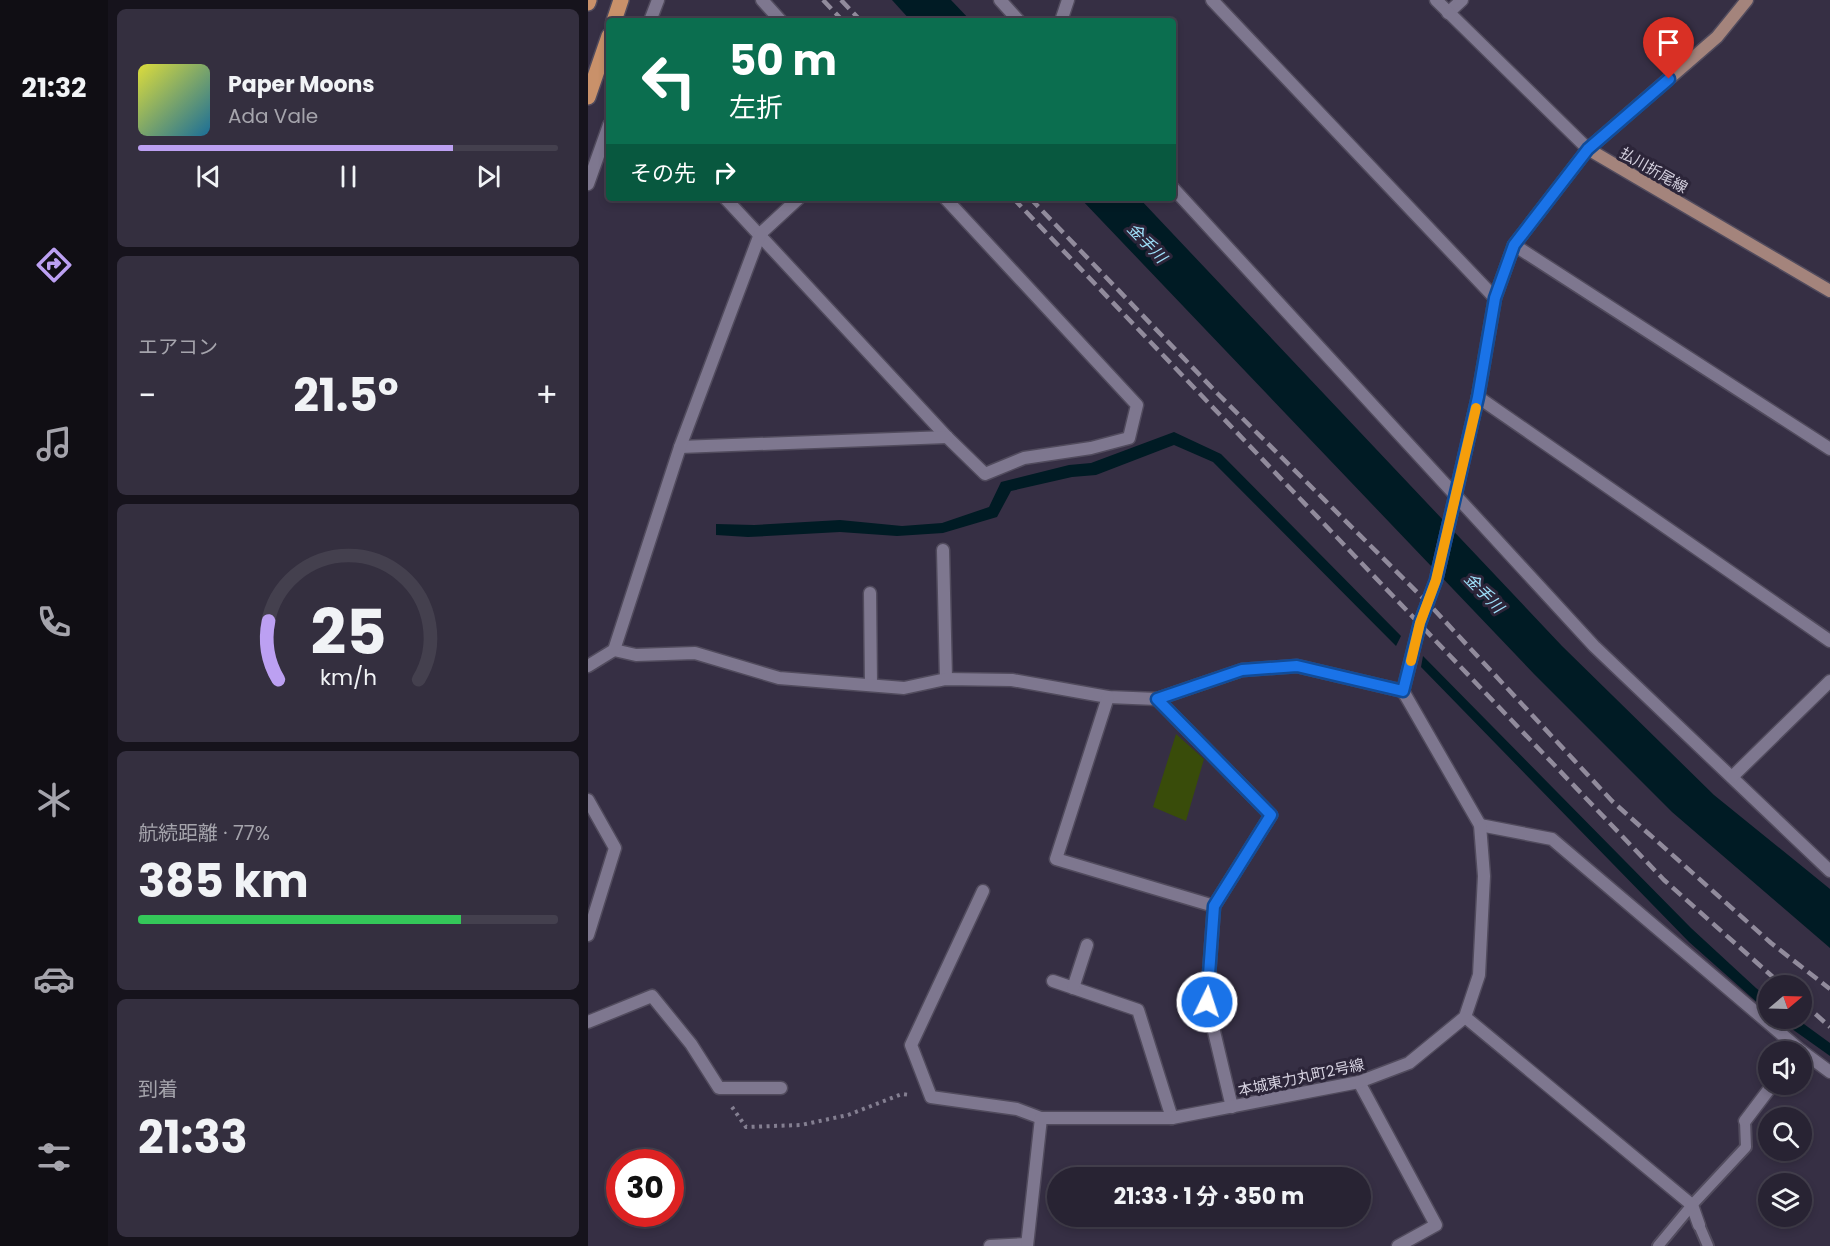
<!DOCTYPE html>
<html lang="ja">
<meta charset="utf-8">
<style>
body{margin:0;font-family:Poppins,"Noto Sans JP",sans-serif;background:#342f3f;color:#f1f3f6;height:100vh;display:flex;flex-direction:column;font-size:22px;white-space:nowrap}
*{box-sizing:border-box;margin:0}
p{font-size:20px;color:#a5a4ac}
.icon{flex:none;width:33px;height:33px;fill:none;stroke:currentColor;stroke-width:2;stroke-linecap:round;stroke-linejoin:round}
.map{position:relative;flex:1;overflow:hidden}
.drawer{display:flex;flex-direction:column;gap:9px;padding:9px;background:#16131c;width:480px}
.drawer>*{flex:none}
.guide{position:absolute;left:18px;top:18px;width:570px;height:183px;border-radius:6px;box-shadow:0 3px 9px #0003,0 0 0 2px #44404e;background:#0b6e4f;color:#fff;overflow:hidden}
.needle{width:39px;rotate:71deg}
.tools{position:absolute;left:1170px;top:975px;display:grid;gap:12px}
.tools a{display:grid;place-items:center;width:54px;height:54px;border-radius:50%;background:#282333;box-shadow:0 3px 9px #0003,0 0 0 2px #44404e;font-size:30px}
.speed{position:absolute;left:18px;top:1149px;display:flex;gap:12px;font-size:30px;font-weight:700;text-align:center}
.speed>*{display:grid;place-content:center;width:78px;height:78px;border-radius:50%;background:#282333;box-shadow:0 3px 9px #0003,0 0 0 2px #44404e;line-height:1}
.speed .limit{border:9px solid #d22;background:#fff;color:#111}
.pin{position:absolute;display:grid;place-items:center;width:51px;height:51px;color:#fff;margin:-62px -26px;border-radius:50% 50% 50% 0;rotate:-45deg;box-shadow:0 0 6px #0007}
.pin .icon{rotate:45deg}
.me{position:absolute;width:66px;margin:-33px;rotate:4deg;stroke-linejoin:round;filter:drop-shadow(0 0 4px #0008)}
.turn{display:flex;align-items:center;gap:21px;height:126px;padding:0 24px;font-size:27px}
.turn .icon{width:78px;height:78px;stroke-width:2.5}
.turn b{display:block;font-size:42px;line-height:51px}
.then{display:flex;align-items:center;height:57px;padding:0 24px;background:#0003;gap:12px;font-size:22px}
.big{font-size:45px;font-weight:700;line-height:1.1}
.drawer .tile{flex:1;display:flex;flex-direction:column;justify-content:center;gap:9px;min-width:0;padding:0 21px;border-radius:9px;background:#342f3f}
.drawer .dial{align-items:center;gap:0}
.dial svg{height:156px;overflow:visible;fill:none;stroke:#44404e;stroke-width:7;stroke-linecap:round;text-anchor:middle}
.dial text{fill:#f1f3f6;stroke:none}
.song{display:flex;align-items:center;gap:18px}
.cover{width:72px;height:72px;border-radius:9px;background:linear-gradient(135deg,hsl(60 70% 55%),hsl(200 70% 35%))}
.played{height:6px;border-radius:3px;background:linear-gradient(90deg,#bca0f2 75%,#44404e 75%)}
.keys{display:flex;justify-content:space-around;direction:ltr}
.heat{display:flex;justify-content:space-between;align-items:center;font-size:33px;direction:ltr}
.charge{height:9px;border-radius:4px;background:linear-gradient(90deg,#34c759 77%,#44404e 0)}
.trip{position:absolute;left:459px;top:1167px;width:324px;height:60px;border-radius:30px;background:#282333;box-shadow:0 3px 9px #0003,0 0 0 2px #44404e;font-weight:700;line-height:60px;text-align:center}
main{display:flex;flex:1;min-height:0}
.dock{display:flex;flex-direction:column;width:108px;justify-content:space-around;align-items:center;background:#100e14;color:#a5a4ac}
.dock .icon{width:42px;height:42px}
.dock .on{color:#bca0f2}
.dock b{font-size:27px;color:#f1f3f6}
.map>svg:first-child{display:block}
</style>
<main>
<nav class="dock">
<b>21:32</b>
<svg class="icon on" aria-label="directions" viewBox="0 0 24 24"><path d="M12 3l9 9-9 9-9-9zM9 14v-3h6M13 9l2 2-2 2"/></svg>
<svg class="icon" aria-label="music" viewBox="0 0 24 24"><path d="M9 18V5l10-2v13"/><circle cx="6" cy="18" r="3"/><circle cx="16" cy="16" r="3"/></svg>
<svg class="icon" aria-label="phone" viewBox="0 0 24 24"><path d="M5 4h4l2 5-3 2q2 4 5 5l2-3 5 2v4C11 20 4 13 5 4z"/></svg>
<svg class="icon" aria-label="climate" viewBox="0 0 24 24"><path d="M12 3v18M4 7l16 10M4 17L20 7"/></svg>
<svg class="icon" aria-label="car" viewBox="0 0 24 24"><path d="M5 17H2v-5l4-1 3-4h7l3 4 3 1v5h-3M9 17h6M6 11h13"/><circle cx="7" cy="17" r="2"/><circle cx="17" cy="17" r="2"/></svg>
<svg class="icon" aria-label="filters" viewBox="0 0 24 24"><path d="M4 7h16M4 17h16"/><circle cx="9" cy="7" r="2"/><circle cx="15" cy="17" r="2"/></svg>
</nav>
<section class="drawer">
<div class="tile">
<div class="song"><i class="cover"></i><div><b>Paper Moons</b><p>Ada Vale</p></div></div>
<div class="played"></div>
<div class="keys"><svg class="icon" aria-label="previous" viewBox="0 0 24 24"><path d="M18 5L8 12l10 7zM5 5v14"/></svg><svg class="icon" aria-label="pause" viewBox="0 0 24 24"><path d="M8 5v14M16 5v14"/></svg><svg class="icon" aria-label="next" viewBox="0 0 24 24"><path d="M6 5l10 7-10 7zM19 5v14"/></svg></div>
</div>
<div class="tile"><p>エアコン</p>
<div class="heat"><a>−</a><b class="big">21.5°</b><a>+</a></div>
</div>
<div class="tile dial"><svg viewBox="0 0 100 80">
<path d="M14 69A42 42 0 1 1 86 69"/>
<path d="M14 69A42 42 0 0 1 9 39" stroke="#bca0f2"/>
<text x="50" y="56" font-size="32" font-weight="700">25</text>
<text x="50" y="72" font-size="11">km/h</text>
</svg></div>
<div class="tile"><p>航続距離 · 77%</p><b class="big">385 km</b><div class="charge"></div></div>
<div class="tile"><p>到着</p><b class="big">21:33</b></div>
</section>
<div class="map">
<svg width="1242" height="1246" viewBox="0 0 1242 1246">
<rect width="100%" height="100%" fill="#362f44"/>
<path fill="#394c0a" d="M588,734L616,759L598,821L565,807Z"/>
<g fill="#001b24">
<path d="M304,0H363L383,21H323Z"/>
<path d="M492,198H551L974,646L1126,795L1242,889V948L1084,812L946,674Z"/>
<path d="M586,432L633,454L813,636L808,646L625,462L586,445L508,475L484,477L423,491L409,517L355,533L309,536L252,532L160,537L128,535V524L166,525L252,520L314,526L354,523L401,507L413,482L481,465L503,463Z"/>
<path d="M835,656L1103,928L1168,988L1180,998V1012L1101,942L833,667Z"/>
<path d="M1190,1019H1209L1242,1043V1056Z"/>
</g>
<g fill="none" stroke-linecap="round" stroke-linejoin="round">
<g stroke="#514b5d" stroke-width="14">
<g id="service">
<path d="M1111,1225L1120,1246"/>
<path d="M1070,1246L1104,1205L1158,1147L1157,1121"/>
</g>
</g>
<g stroke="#514b5d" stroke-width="15">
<g id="minor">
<path d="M174,0L193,21"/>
<path d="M412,0L431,21"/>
<path d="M624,0L907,298"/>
<path d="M860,13L874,0"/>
<path d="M62,21L70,0"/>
<path d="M473,21L480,0"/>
<path d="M0,184L21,125"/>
<path d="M585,188L1006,646L1242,871"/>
<path d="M137,198L359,437L397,474L436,458L503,448L541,438L549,405L357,198"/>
<path d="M926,245L1242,449"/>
<path d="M890,397L1242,641"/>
<path d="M92,447L359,437"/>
<path d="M355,550L358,679"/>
<path d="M282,593L283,685"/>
<path d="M26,650L48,655L107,653L191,678L316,688L358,679L424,680L520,697L569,699L654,670L709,666L815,691"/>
<path d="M0,666L26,650L92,447L172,234L211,198"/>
<path d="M520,697L468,859L626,906L683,815L569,699"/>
<path d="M1144,777L1242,681"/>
<path d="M0,800L27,848L0,935"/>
<path d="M892,825L964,839L1211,1049L1242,1072"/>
<path d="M395,891L323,1045L343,1097L429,1109L453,1118"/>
<path d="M626,906L619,1002L644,1107"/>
<path d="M465,981L550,1010L584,1118"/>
<path d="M485,988L499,945"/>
<path d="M877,1017L1104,1205L1111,1225"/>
<path d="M0,1022L64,996L103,1044L131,1088H193"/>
<path d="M771,1082L848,1225L810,1246"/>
<path d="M1157,1121L1185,1084"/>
<path d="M402,1246L438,1244"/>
<path d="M439,1246L453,1118H584L771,1082L821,1063L877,1017L891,975L896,876L892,825L815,691L832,623L848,580L890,397L907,298L926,245L1000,149L848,0"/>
</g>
</g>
<g stroke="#514b5d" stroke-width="15">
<path id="secondary" d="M1159,0L1129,37L1000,149L1242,291"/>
</g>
<g stroke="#514b5d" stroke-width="18">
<g id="primary">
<path d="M0,3L1,0"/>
<path d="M26,21L33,0"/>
<path d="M0,97L21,36"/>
</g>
</g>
<path stroke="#847f91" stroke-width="4" stroke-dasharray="3 4.5" stroke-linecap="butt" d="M144,1107L158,1127L213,1125L260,1115L314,1094L322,1095"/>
<use href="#service" stroke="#7e778f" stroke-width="10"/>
<use href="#minor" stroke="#7e778f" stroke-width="12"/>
<use href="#secondary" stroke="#a4847c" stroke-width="12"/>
<use href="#primary" stroke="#c9916a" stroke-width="15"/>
<g stroke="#918b9c" stroke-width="4.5" stroke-dasharray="12 6" stroke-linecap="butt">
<path d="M235,0L255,21"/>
<path d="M253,0L273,21"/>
<path d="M425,198L1076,880L1195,986"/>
<path d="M442,198L630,394L840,603L1024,801L1183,943L1242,989"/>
<path d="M1214,1002L1242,1027"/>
</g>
</g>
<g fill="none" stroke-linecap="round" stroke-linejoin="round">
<g stroke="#114b97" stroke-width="15">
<path id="route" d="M619,1002L626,906L683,815L569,699L654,670L709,666L815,691L832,623L848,580L890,397L907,298L926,245L1000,149L1081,79"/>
</g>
<use href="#route" stroke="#1a73e8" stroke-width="10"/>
<path stroke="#f59e0b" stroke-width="10" d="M823,661L832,623L848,580L888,408"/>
</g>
<g text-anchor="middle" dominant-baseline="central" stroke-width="6" stroke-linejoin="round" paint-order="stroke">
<g font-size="15" fill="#d6d2e0" stroke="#2c2539">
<text transform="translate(1066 170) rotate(30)">払川折尾線</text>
<text transform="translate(713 1077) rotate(-12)">本城東力丸町2号線</text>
</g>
<g font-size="16" font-style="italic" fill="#9fe1fb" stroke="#2c2539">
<text transform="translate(559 243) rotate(46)">金手川</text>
<text transform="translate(896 593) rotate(46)">金手川</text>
</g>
</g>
</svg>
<div class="tools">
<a><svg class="needle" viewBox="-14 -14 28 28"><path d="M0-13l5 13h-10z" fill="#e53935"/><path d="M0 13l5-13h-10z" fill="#a5a4ac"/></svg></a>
<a><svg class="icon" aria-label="sound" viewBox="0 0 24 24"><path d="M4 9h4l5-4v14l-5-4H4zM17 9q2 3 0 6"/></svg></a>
<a><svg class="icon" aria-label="search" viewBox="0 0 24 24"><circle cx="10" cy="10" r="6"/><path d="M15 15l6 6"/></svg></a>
<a><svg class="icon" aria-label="layers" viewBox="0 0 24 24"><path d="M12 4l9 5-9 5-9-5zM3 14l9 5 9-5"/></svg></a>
</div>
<div class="speed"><div class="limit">30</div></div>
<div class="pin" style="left:1081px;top:79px;background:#d93025"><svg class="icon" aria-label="arrive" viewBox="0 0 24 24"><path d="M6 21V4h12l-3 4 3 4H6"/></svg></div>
<svg class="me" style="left:619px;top:1002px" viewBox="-20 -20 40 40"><circle r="17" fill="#1a73e8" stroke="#fff" stroke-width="3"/><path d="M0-11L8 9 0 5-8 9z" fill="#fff"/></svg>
<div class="trip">21:33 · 1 分 · 350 m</div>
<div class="guide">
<div class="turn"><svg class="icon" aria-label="left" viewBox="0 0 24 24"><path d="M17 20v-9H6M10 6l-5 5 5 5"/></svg><div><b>50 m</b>左折</div></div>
<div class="then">その先<svg class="icon" aria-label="right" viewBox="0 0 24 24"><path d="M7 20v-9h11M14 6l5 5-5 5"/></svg></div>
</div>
</div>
</main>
